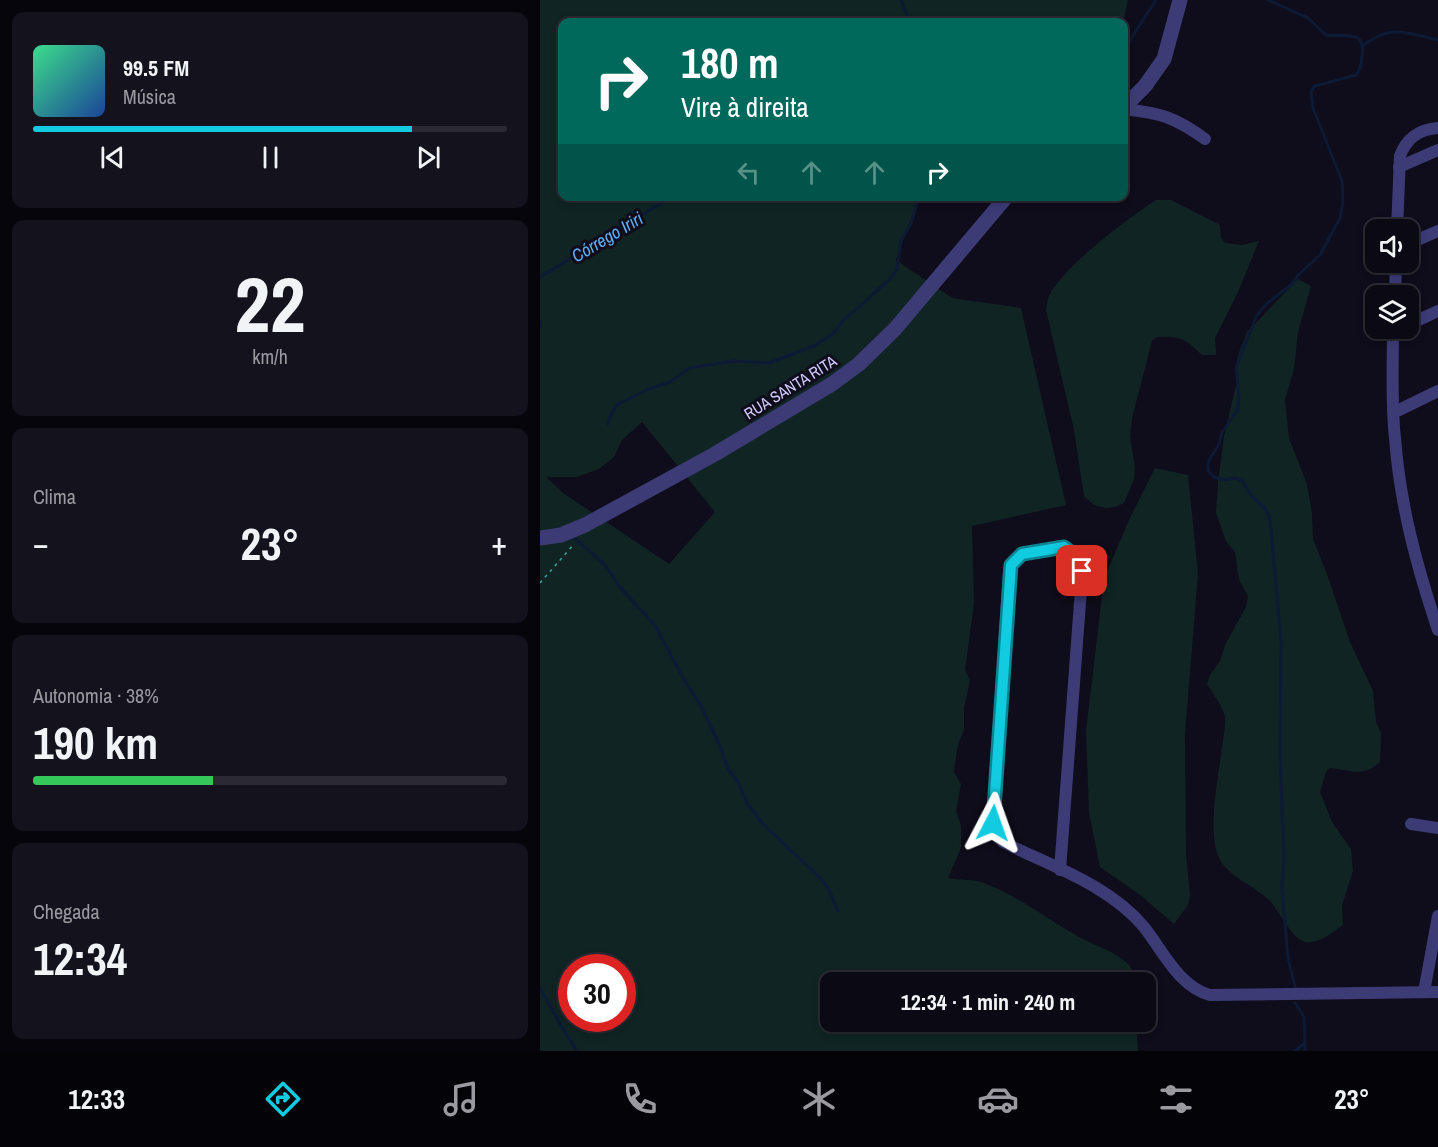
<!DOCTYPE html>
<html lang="pt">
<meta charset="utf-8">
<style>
body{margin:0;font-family:"Archivo Narrow",sans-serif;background:#14121d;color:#f1f3f6;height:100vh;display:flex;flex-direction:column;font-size:22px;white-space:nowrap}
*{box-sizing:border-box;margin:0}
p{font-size:20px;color:#9a9aa0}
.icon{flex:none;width:33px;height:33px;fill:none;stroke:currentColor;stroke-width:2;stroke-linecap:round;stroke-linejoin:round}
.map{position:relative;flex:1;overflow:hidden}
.side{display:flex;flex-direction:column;gap:12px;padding:12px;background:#06050b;width:540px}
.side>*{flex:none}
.top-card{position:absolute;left:18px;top:18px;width:570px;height:183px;border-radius:12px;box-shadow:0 3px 9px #0003,0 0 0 2px #2b2a34;background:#00695c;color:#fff;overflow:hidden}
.controls{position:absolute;left:825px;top:219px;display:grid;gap:12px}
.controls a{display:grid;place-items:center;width:54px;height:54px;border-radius:12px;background:#0b0914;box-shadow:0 3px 9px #0003,0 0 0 2px #2b2a34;font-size:30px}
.speed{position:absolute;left:18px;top:954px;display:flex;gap:12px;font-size:30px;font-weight:700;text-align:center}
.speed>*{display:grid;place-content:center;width:78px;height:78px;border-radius:50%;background:#0b0914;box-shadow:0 3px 9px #0003,0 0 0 2px #2b2a34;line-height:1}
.speed .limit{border:9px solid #d22;background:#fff;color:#111}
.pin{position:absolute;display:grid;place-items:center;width:51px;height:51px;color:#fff;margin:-26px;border-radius:12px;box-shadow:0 3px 9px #0006}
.me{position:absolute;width:66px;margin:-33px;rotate:4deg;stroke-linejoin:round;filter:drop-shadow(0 0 4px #0008)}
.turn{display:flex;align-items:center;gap:21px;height:126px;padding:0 24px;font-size:27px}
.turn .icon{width:78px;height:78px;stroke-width:2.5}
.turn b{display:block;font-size:42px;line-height:51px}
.lanes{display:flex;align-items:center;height:57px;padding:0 24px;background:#0003;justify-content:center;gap:30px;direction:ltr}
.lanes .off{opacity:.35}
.big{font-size:45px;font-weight:800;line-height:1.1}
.side .tile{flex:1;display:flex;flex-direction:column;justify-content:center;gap:9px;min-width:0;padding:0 21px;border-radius:12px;background:#14121d}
.side .dial{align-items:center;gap:0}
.dial b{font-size:78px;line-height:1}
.song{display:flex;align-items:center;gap:18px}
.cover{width:72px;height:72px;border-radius:9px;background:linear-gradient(135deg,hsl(150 70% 55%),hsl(220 70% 35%))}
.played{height:6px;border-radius:3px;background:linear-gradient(90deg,#11cbe0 80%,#2b2a34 80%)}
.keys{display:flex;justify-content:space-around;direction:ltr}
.heat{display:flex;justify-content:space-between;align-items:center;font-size:33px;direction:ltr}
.charge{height:9px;border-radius:4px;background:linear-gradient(90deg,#34c759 38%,#2b2a34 0)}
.trip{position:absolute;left:280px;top:972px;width:336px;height:60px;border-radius:12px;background:#0b0914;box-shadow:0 3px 9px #0003,0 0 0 2px #2b2a34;font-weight:800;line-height:60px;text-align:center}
.menu{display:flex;height:96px;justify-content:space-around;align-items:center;background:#040408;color:#9a9aa0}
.menu .icon{width:42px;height:42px}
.menu .on{color:#11cbe0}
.menu b{font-size:27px;color:#f1f3f6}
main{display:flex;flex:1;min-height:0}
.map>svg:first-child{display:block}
</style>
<main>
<section class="side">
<div class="tile">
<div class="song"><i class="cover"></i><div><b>99.5 FM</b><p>Música</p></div></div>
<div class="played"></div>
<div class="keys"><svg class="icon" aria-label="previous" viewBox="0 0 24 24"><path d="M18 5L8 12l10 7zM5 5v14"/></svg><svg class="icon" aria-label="pause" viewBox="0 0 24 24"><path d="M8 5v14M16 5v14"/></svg><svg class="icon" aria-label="next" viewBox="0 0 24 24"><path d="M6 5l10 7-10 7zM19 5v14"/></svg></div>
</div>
<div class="tile dial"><b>22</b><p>km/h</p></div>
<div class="tile"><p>Clima</p>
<div class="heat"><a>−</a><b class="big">23°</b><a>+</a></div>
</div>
<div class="tile"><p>Autonomia · 38%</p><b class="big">190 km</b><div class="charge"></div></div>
<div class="tile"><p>Chegada</p><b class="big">12:34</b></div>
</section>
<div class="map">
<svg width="898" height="1051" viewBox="0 0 898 1051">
<rect width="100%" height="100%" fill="#0f0c1b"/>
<g fill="#102424" fill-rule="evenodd">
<path d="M0,0H588L583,22H22V196L379,197L356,260L412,298L481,308L526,505L432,526L434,603L425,670L430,680L424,708V730L418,744L414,772L421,784L416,811L421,826V848L408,878C420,881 432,878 444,883C479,896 508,920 541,938C557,947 576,951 589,965C593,970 594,977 595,982H291V1022H596L598,1051H0ZM102,422L175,512L129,564L23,493L6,477H37L59,469L74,457L82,440ZM32,968H82V1018H32Z"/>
<path d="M616,200H631L680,225L681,238L685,243L702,245L719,241L698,292L675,338L676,355H662C646,339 640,336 617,337L612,341L592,418L590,436L595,467L594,479L584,503L575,507L566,508L554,505L544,496L534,430L506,310C507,306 507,300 509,296C524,266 587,219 616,200Z"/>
<path d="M758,279L771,286L758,332L754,369L745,400L749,438L767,484L772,513L773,539L787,574L810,642L833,691L836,722L841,733L840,762C823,778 811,770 790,768L786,772L780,792L792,822L811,849L813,871L802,905L803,925C762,956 759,943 734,906C722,888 689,879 679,858C667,832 678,777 682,748C683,739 686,726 685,716C683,708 672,692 667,684L670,675L680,661L685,645L706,607L708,596L699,580L695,552L686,541L676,513L678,482L684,436L696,385L698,355L707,332Z"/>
<path d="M615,468L648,475L658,573L645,734L646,853L650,895L648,905L634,924L600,895L560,867L549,812L546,731L564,579L589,520Z"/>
</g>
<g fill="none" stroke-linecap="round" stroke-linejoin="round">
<g stroke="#0c1a35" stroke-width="3">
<path d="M361,0L370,22"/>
<path d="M728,0L768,18L786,35C804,38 827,28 822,57C821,64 821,69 816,75L775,86L771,91L773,108L802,181L803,202L800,218L780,255L758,275L752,284L725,305L716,317L696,367L699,399L697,411L682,432L679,444L668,462V471L674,477L684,480L696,478L702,481L711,495L726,510L730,518L741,642L740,756L744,857L742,887L748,958L756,990"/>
<path d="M824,45C850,24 868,33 898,40"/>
<path d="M584,49L616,0"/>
<path d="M324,196L330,200L352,196"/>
<path d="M0,277L133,196"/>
<path d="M0,321V327"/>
<path d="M68,424L70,416L77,405L106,390L130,382L149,368L194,361L229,363L274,346L293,334L302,322L351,278L357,269L361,241L371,224L379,196"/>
<path d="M32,536L65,565L79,586L116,627L144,680L160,704L180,746L188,769L198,782L208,805L223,824L280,878L288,888L298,911"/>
<path d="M0,988L20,1024L37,1051"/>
<path d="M755,1003L764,1017L765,1051"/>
<path d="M755,1051L765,1043"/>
</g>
<path stroke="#35a49e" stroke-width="1.5" stroke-dasharray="3 4.5" stroke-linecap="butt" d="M0,583L34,544"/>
<g stroke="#3d3b76" stroke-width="12">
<path d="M584,109C620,113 635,117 665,139"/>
<path d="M859,167L898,150"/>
<path d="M857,230L860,156C866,139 879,129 898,128"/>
<path d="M868,244L898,231"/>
<path d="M855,296L856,262"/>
<path d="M868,325L898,311"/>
<path d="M853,328C853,365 851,402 855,438C860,505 877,567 898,630"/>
<path d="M853,410H859L898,391"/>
<path d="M871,824L898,828"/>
<path d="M520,870L542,576C541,562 535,553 524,547C504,550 476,548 469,570L453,823L456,833L463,842C511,866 569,885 604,927C623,951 639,987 670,995L898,992"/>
<path d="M884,992L898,916"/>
</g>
<g stroke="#3d3b76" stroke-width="15">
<path d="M584,107L605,86L624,59L640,0"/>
<path d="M0,538L21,535L45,525L175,454L292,384L319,364L355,329L467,196"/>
</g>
</g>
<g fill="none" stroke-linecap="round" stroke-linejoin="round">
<g stroke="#0b8492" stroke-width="15">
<path id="route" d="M453,823L471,565L482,554L524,547L536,556L542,571"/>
</g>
<use href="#route" stroke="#11cbe0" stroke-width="10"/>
</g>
<g text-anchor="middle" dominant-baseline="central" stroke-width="6" stroke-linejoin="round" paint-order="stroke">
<g font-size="16" fill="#d0cafb" stroke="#0f0c1b">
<text transform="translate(250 387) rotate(-32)">RUA SANTA RITA</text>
</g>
<g font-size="18" font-style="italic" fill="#60aff3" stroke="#0f0c1b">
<text transform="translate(67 237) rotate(-31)">Córrego Iriri</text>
</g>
</g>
</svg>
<div class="controls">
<a><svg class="icon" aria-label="sound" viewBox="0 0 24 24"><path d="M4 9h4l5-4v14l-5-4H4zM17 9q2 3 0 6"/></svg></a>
<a><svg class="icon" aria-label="layers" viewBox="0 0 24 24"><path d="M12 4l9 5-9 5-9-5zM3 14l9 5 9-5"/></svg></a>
</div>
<div class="speed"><div class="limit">30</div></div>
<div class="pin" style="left:542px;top:571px;background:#d93025"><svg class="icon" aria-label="arrive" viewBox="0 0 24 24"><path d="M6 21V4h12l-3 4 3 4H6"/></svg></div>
<svg class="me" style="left:453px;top:823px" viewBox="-20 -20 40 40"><path d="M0-17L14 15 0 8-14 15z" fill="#11cbe0" stroke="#fff" stroke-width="4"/></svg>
<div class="trip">12:34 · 1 min · 240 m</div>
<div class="top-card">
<div class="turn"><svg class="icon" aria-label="right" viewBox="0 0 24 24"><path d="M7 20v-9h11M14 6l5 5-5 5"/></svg><div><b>180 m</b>Vire à direita</div></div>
<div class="lanes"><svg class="icon off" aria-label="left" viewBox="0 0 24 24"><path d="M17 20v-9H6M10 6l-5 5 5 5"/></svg><svg class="icon off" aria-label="ahead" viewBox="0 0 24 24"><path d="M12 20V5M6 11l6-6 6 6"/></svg><svg class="icon off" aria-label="ahead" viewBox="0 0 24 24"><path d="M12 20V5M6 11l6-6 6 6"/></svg><svg class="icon" aria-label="right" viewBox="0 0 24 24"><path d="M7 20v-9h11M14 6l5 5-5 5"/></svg></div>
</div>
</div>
</main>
<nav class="menu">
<b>12:33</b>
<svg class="icon on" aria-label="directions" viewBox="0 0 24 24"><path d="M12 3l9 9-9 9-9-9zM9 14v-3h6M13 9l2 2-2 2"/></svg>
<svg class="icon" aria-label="music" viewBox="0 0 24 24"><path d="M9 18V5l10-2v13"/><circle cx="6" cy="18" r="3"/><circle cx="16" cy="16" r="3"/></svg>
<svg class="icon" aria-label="phone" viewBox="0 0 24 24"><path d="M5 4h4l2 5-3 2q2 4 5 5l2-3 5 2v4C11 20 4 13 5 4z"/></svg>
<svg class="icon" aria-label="climate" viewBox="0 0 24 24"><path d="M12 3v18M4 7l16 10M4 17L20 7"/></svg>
<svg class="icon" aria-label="car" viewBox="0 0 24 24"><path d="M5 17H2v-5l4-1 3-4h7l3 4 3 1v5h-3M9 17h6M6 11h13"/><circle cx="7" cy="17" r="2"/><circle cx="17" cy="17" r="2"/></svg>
<svg class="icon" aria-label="filters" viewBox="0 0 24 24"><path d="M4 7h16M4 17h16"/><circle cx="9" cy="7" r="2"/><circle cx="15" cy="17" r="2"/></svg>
<b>23°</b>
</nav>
